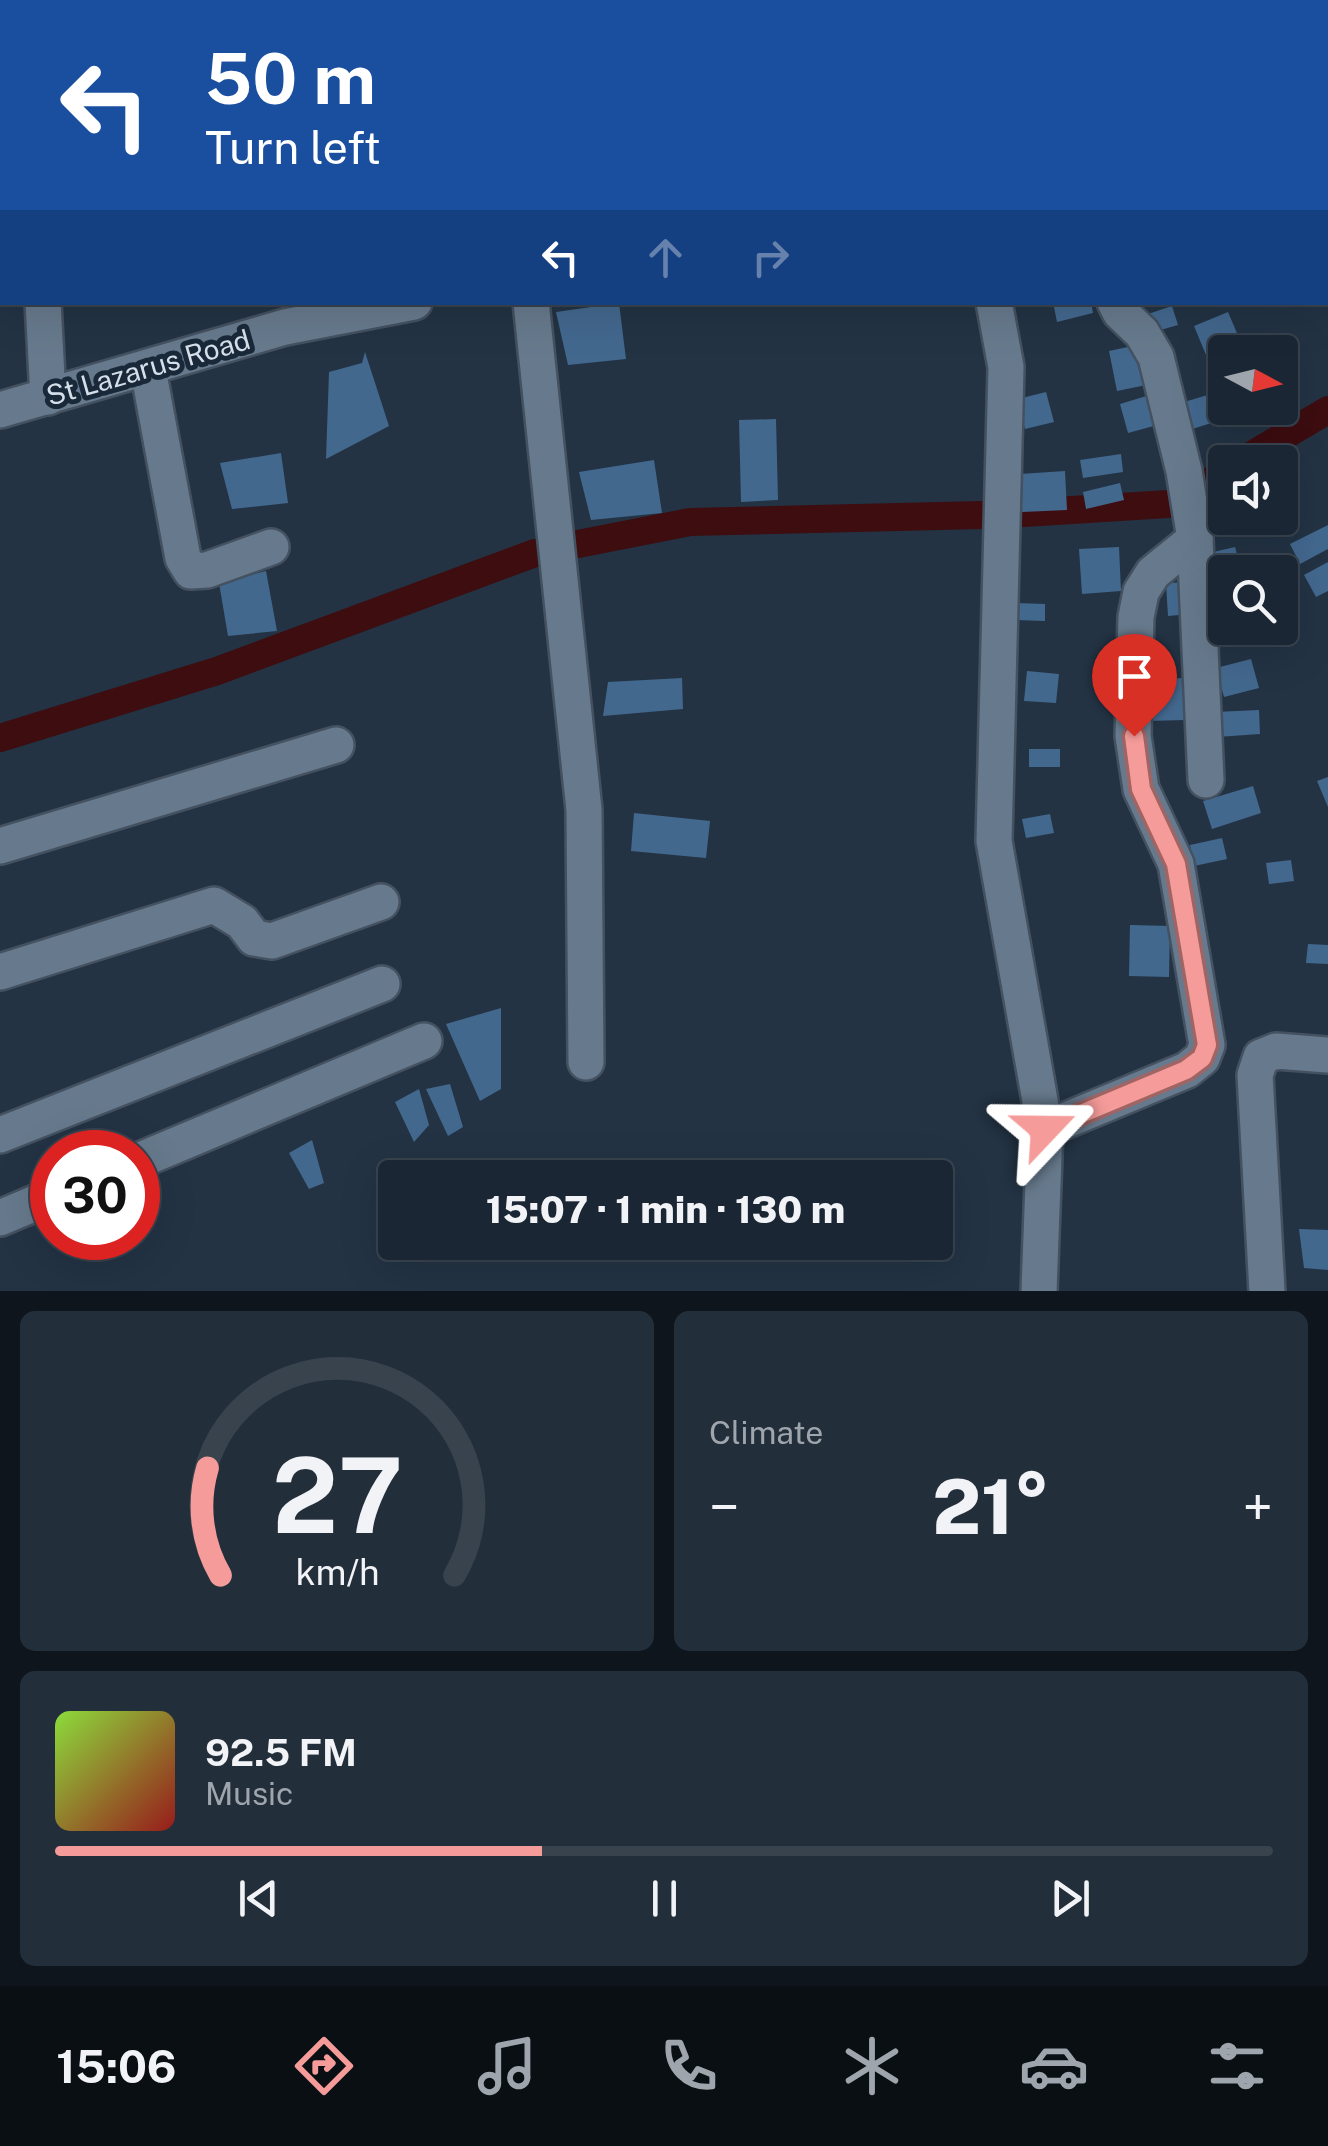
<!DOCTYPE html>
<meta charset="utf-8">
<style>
body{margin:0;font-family:"Public Sans",sans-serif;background:#232e3b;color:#f1f3f6;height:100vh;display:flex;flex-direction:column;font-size:38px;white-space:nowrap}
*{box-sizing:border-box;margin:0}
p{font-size:32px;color:#9fa5ac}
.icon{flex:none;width:55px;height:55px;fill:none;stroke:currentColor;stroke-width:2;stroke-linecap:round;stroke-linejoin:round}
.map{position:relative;height:1291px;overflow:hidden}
.sheet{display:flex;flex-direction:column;gap:20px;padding:20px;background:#0e151c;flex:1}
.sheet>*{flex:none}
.hud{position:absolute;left:0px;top:0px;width:1330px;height:305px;box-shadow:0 10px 40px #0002,0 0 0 2px #38434e;background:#1a4fa0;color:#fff;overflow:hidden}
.needle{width:65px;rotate:97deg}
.tools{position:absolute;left:1208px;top:335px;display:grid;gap:20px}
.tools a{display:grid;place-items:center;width:90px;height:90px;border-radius:10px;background:#1a2633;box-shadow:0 10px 40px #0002,0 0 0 2px #38434e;font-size:50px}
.speed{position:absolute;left:30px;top:1130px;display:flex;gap:20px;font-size:50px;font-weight:700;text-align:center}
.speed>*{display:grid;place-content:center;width:130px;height:130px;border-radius:50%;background:#1a2633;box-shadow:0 10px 40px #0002,0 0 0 2px #38434e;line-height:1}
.speed .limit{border:15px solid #d22;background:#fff;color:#111}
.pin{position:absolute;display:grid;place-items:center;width:85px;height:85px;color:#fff;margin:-102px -42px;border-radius:50% 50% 50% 0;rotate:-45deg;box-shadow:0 0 10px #0007}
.pin .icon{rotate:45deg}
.me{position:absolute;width:110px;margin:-55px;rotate:67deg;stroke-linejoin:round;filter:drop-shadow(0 0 8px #0008)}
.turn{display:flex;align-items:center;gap:35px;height:210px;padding:0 40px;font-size:45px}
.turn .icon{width:130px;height:130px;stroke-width:2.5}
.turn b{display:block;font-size:70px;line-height:85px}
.lanes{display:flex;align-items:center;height:95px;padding:0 40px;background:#0003;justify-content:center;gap:50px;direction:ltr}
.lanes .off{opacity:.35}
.big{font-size:75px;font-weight:800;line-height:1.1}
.sheet .tile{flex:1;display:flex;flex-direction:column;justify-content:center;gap:15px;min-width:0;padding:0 35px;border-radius:15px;background:#232e3b}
.sheet .dial{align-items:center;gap:0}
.dial svg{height:260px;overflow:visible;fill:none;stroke:#38434e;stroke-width:7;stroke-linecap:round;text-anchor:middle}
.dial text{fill:#f1f3f6;stroke:none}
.song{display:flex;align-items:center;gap:30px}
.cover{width:120px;height:120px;border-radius:15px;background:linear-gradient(135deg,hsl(90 70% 55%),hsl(0 70% 35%))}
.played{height:10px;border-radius:5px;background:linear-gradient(90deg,#f59b9a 40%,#38434e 40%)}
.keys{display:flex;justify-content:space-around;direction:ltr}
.heat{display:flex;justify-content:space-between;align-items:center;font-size:55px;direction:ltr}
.sheet .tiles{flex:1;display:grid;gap:20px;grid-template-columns:1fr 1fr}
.tile:last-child{grid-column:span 2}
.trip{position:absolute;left:378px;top:1160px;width:575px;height:100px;border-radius:10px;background:#1a2633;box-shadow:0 10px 40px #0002,0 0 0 2px #38434e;font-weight:800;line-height:100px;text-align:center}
.tab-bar{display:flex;height:160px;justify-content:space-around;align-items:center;background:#0a0f14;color:#9fa5ac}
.tab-bar .icon{width:70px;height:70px}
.tab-bar .on{color:#f59b9a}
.tab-bar b{font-size:45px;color:#f1f3f6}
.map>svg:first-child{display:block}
</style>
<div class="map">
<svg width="1328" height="1291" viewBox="0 0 1328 1291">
<rect width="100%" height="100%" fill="#233344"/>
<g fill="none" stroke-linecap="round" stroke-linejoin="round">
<g stroke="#3d0d10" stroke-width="28">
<path d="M1240,462L1328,410"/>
<path d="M1208,482L1225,472"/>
<path d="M1024,513L1168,504"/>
<path d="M578,544L690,522L981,515"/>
<path d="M0,738L217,671L535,553"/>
</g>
</g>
<g fill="#43688e">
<path d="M1053,302H1091L1093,313L1057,322Z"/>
<path d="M619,303L626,359L568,365L556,312Z"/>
<path d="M1172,306L1178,325L1150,333L1145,315Z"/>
<path d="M1228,312L1245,352H1225V362L1211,367L1194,326Z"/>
<path d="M1142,344L1151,384L1117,391L1109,351Z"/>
<path d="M365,352L389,426L326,459L329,372L362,363Z"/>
<path d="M1046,392L1054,422L1025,429L1018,399Z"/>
<path d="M1153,394L1161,424L1128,433L1120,404Z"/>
<path d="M1211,394L1218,421L1179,433L1171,406Z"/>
<path d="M776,419L778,500L741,502L739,420Z"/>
<path d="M281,453L288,503L232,509L220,463Z"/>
<path d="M1121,454L1123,472L1083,478L1080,460Z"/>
<path d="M654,460L662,513L591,520L579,472Z"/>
<path d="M1065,471L1067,510L1022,512L1020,474Z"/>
<path d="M1120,483L1124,500L1086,509L1083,492Z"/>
<path d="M1225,497V518H1248L1224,531L1209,506Z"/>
<path d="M1328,525V549L1300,564L1290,544Z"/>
<path d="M1119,547L1121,591L1082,594L1079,549Z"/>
<path d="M1235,547L1242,572H1225V591L1218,593L1209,553Z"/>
<path d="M1328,562V591L1316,597L1304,575Z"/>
<path d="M266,571L277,631L228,636L219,583Z"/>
<path d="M1188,582L1190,614L1168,616L1166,583Z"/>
<path d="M1280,595L1294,622L1263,639L1257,628H1280Z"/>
<path d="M1015,603L1045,604V621L1015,620Z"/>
<path d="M1251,659L1259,688L1224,697L1216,668Z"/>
<path d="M1027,671L1059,674L1056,703L1024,701Z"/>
<path d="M682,678L683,709L603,716L608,682Z"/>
<path d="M1183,678L1185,720L1148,721L1146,680Z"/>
<path d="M1259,710L1260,734L1217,737L1215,712Z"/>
<rect x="1029" y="749" width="31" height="18"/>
<path d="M1328,777V807L1317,781Z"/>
<path d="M1253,786L1261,813L1212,829L1203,801Z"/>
<path d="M634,813L710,821L706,858L631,851Z"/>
<path d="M1050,814L1054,833L1026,838L1022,819Z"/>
<path d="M1222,838L1227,859L1194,866L1190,845Z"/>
<path d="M1291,860L1294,881L1269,884L1266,863Z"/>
<path d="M1130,925L1170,926L1169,977L1129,976Z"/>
<path d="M1308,944L1328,945V964L1306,963Z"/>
<path d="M501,1008V1089L480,1101L446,1024Z"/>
<path d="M450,1084L463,1127L448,1136L426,1089Z"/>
<path d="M419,1089L429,1125L414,1142L395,1102Z"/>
<path d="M312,1140L324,1183L309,1189L289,1153Z"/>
<path d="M1299,1229L1328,1230V1270L1304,1268Z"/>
</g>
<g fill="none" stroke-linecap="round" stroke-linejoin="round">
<g stroke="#445160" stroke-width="40">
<g id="minor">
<path d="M212,0L214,2"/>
<path d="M332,0L333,2"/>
<path d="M600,0L601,2"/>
<path d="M1312,0L1313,2"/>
<path d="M1328,61V63"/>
<path d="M0,106L2,107"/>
<path d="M43,302L48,397"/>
<path d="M531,302L584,810L586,1062"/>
<path d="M994,302L1006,367L994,841L1045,1129L1039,1291"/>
<path d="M1115,302L1120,312L1142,333L1156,357L1184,471L1195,539L1206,780"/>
<path d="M148,369L183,558L191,571L207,570L271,547"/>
<path d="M0,410L285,327L414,302"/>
<path d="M0,846L336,745"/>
<path d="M0,972L214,905L242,922L254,938L272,941L381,902"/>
<path d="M1045,1129L1187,1070L1202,1058L1207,1045L1176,864L1141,789L1133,736L1136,617L1141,592L1153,573L1195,539"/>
<path d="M0,1135L382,984"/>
<path d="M138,1161L424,1041"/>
<path d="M0,1218L52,1196"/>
<path d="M1267,1291L1255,1075L1261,1057L1276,1051L1328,1055"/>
</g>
</g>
<use href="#minor" stroke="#677a8d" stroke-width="35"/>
</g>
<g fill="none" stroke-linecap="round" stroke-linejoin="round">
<g stroke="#9f6564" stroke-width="25">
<path id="route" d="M1045,1129L1186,1070L1202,1058L1207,1045L1176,864L1141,789L1134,736"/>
</g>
<use href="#route" stroke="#f59b9a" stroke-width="18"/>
</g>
<g text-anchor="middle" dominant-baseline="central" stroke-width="10" stroke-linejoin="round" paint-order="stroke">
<g font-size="28" fill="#d5dfea" stroke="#192939">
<text transform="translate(148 367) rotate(-16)">St Lazarus Road</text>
</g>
</g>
</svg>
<div class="tools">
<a><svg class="needle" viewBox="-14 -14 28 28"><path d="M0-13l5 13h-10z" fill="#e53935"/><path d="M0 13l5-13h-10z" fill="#9fa5ac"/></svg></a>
<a><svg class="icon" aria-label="sound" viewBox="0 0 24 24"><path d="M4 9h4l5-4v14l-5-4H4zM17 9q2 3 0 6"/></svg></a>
<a><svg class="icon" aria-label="search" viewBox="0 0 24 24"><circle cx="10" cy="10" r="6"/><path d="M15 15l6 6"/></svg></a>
</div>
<div class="speed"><div class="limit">30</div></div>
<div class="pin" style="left:1134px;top:736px;background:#d93025"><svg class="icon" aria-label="arrive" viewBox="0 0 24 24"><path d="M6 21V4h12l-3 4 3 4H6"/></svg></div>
<svg class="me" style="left:1045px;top:1129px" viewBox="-20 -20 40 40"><path d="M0-17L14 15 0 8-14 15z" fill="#f59b9a" stroke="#fff" stroke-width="4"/></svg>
<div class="trip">15:07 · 1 min · 130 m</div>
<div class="hud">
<div class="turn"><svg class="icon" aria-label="left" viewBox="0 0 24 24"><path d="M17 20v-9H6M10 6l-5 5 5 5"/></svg><div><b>50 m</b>Turn left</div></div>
<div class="lanes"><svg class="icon" aria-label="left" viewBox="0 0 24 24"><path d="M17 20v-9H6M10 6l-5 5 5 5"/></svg><svg class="icon off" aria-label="ahead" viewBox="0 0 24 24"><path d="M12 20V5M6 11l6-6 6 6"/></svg><svg class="icon off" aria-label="right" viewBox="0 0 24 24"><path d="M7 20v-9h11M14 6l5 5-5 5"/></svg></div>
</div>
</div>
<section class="sheet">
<div class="tiles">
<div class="tile dial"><svg viewBox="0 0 100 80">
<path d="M14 69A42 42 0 1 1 86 69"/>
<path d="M14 69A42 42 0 0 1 10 36" stroke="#f59b9a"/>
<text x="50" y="56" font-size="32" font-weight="700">27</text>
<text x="50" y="72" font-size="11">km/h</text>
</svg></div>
<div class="tile"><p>Climate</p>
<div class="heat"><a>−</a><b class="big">21°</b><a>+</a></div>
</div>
<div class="tile">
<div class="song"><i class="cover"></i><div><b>92.5 FM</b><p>Music</p></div></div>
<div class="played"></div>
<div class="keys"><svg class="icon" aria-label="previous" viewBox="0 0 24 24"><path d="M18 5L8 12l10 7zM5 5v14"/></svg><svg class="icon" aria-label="pause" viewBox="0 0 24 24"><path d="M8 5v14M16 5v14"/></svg><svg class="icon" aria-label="next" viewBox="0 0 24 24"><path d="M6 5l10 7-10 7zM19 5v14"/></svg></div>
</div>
</div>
</section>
<nav class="tab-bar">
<b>15:06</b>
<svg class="icon on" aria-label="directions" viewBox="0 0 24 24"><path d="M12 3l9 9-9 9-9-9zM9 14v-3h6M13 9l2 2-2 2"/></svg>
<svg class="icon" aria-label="music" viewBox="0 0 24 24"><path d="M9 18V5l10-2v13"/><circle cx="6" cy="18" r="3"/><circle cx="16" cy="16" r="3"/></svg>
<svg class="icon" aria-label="phone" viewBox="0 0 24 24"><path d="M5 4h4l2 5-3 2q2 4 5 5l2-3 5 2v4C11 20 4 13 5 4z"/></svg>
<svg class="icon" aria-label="climate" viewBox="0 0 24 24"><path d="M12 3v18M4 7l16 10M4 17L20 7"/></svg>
<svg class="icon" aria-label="car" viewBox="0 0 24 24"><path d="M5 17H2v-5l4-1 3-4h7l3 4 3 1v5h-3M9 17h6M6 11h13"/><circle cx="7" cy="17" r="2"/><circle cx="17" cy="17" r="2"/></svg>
<svg class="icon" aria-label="filters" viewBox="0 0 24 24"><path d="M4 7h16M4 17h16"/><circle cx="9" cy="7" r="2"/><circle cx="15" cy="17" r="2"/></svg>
</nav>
